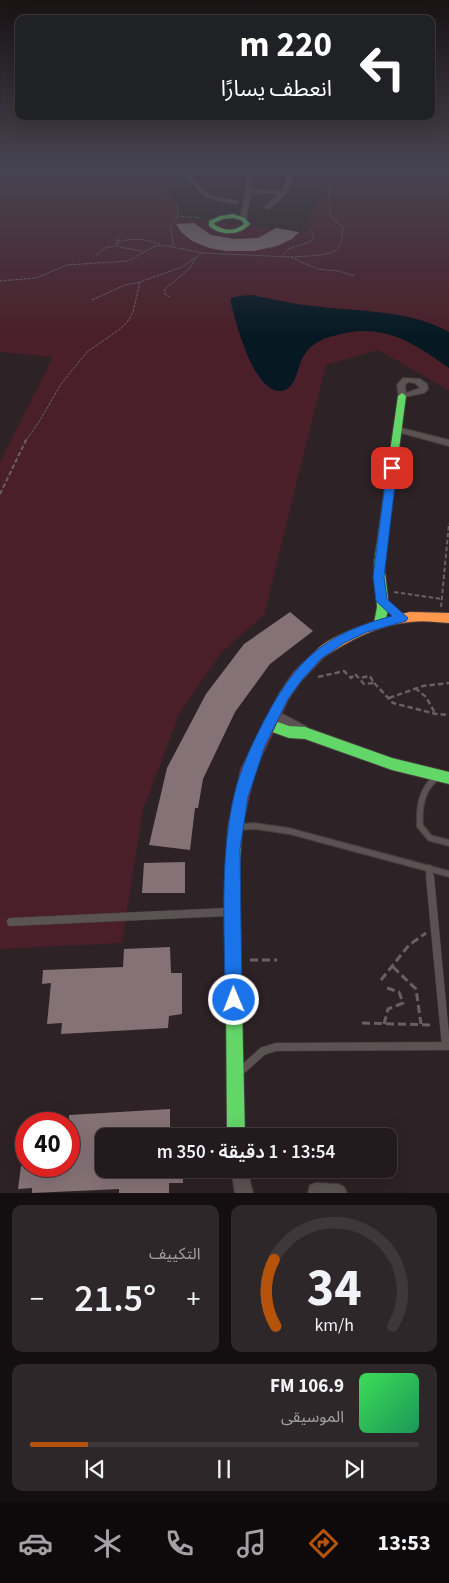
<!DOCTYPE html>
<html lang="ar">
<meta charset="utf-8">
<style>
body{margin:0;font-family:"Source Sans 3","Noto Sans Arabic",sans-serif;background:#2e2729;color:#f1f3f6;direction:rtl;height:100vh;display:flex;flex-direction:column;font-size:19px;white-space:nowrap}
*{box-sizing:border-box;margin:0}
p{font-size:16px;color:#a2a1a3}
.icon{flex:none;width:28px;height:28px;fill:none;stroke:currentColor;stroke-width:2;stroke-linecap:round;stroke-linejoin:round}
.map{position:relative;height:1193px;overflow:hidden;direction:ltr}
.panel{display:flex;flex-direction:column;gap:12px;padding:12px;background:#130e0f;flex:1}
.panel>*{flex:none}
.guide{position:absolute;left:15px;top:15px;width:420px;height:105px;border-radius:10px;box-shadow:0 5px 20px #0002,0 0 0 1px #3f383b;direction:rtl;background:#202124;color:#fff;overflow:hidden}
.speed{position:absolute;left:15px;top:1112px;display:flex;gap:10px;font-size:25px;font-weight:700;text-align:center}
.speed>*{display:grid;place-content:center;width:65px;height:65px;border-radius:50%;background:#221a1c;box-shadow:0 5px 20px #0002,0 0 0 1px #3f383b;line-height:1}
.speed .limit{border:8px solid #d22;background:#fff;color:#111}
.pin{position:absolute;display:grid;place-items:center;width:42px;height:42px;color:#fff;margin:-21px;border-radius:10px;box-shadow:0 2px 8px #0006}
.me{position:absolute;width:55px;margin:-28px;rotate:359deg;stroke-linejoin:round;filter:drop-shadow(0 0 4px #0008)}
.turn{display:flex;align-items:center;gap:18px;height:105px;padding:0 20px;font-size:22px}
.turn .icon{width:65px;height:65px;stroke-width:2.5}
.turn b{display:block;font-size:35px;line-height:42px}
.big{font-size:38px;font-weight:600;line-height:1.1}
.panel .widget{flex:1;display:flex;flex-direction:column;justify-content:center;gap:8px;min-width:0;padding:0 18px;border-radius:10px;background:#2e2729}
.panel .dial{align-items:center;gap:0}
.dial svg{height:130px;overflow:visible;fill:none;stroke:#3f383b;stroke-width:7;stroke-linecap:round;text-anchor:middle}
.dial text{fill:#f1f3f6;stroke:none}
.song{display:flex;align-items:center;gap:15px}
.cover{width:60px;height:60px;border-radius:8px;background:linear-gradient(135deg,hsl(130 70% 55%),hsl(150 70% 35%))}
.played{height:5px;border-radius:2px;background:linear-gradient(90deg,#b45309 15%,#3f383b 15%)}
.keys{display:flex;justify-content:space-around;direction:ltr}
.heat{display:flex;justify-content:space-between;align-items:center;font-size:28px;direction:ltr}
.panel .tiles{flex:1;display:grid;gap:12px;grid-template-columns:1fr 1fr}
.widget:last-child{grid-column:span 2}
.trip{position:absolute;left:95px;top:1128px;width:302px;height:50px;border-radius:10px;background:#221a1c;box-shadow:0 5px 20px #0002,0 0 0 1px #3f383b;font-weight:600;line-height:50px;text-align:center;direction:rtl}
.tab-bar{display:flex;height:80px;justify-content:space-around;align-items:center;background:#0e0a0b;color:#a2a1a3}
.tab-bar .icon{width:35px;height:35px}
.tab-bar .on{color:#b45309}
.tab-bar b{font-size:22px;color:#f1f3f6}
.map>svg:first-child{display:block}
</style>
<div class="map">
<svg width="449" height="1193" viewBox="0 0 449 1193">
<rect width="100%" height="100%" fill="#2d2225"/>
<path fill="#4a1f29" d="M0,169L137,171L166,188L176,209L175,218L307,232L312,212L324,191L322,169H449V390L378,350L326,365L264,615L222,652L180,712L143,810L122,943L0,949V462L53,357L0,352Z"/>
<path fill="#061923" d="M252,295C272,299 293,304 313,306C359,312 408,309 449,332V368C413,342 382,322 337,335C326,337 313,343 307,351C298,361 299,375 291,386C288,388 285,391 281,391C254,394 236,323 231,303V298L239,296Z"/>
<g fill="#857276">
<path d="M194,223L211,235L235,239L258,238L276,228L299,232L292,239L277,246L254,251H226L209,248L192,241L181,232L176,224Z"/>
<path d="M290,612L313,631L270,664L235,712L203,779L198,808H195L190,850L149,845L167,768L206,694L244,644Z"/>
<path d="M185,862V893H142L144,863Z"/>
<path d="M170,947L171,973H182V1014L169,1016L168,1028L61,1034L62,1023L47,1024L51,983L42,984L43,970L123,967L124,949Z"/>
<path d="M170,1109V1136H104V1169H183V1183H169V1193H119V1189L32,1193V1188L18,1189L21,1166H69V1115Z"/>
</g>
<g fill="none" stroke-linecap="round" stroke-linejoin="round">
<g stroke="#473d3f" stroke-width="8">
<g id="lane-far1">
<path d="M436,778C421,790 419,808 420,826L430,838L449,843"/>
<path d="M238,827L254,826L289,831L449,874"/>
<path d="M429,868L430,879"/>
</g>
</g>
<g stroke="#473d3f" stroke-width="9">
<g id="lane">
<path d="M430,877L446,1046"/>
<path d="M11,922L227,912"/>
<path d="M243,1069L263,1051L276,1047L449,1046"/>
</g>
</g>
<g stroke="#473d3f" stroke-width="2">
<g id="street">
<path d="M174,169C192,169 197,189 210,195C218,199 229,198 238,202L235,204L205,197L190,181Z"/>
<path d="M245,169H250L252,190L282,191L286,182V169H291C294,188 282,199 268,209L263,208L279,194L251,193L246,219L243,221L240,219L247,186Z"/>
<path d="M403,378L420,379L427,384L428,389L424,393L399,398L397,385ZM408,382L415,383L420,388L406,393L405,385Z"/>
<path d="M394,427H397L449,440V446L394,431Z"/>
<path d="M275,710L307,727L309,731L307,735L303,736L299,735L271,719L269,715L271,711Z"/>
<path d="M231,1169H247L253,1193H235Z"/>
<path d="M316,1183L338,1184L344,1187L347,1193H308L310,1185Z"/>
</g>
</g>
<g stroke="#473d3f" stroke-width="2">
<g id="fast">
<path d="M233,214L245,218L250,224C239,236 221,236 209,226V221L220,216ZM233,218L241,220L244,224C234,232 225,231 215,225L214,223L223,219Z"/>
<path d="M402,393L406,396L384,564L389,607L384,626H376L374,623L377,607L374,564L398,396Z"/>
<path d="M269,719L289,726L305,727L392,758L449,772V784L392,770L305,739L289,738L264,729L263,725L264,721Z"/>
<path d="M234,840L239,842L241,847L239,872L245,1136H227L225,872L229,842Z"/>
</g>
</g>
<g stroke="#473d3f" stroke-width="2">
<path id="slow" d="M410,612L449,613V623C436,622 423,620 410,622C378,625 350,640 324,657L320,659L316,657L314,654C324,635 389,616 410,612Z"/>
</g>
<g stroke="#473d3f" stroke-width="2">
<path id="jam" d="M320,649L324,651L326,654L324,657L301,681L288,700L255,770L242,827L241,847L239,852L234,854L229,852L227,847L228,827L241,769L280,692L293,673L316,651Z"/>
</g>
<g stroke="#686163" stroke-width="1" stroke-dasharray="3 1" stroke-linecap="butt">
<path d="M135,169C146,173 177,197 178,210C178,217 174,223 170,228L174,247"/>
<path d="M177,216L202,218"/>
<path d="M119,241L116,240L120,236"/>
<path d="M142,251L119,247L115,244C129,237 146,239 160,244"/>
<path d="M97,255L105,248L115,246"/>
<path d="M283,255L288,249L312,241L314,236L309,229"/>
<path d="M291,257C302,256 332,257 339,247C343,242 342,233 343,227C339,224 334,221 331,217C329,214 329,176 329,169"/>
<path d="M0,281L36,278L67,265L128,261L155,246H169L202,253"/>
<path d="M170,297L165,294L164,290L190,268L195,259"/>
<path d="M92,300L125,285L140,282"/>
<path d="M27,439L39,422L61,384L87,352L120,329L128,321L133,312L140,282L182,267L202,253L291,257L317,269L338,271L355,276"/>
</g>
<g stroke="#686163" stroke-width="2" stroke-dasharray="4.5 2.5" stroke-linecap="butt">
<path d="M0,494L27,438"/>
<path d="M394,592L442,599"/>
<path d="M441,607L449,523"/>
</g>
<g stroke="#686163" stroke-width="2.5" stroke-dasharray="5.5 3" stroke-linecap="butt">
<path d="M318,677L344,671L351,678L355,674L364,684L374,683L370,676L359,678"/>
<path d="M374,683L393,703L436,714L449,715"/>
<path d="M415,688L426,697L435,713"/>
<path d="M389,698L423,686L449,683"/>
</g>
<g stroke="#686163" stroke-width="3" stroke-dasharray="8 4" stroke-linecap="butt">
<path d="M250,960H277"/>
<path d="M393,967L416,989L421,1024"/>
<path d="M381,980L409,945L426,933"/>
<path d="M362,1023L434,1025"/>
<path d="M384,1024L388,1009L403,1003L399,992L387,988"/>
</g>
<use href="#lane-far1" stroke="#5a5253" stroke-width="5.5"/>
<use href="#lane" stroke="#5a5253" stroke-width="8"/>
<use href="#street" fill="#5a5253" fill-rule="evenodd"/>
<use href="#fast" fill="#63d668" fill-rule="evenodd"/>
<use href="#slow" fill="#ff974d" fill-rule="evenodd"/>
<use href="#jam" fill="#b3261e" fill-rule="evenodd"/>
</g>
<linearGradient id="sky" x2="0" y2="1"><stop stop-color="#191314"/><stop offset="0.5" stop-color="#464451"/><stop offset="1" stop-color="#464451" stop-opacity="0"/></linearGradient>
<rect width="449" height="336" fill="url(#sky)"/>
<path fill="#1a73e8" stroke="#114b97" d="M392,465L397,468L384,577L387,599L408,618L406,621L367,632L344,643L322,658L301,681L288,699L265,746L248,797L240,849L242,1000L239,1006L234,1009L228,1006L225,1000C225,936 219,858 234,796C240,769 252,744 265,719C297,658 325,634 392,616L376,601L373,577L387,468Z"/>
</svg>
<div class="speed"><div class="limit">40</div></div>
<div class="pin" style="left:392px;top:468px;background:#d93025"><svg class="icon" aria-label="arrive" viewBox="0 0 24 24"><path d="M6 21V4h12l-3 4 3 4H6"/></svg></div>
<svg class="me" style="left:234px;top:1000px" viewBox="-20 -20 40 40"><circle r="17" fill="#1a73e8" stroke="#fff" stroke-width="3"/><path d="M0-11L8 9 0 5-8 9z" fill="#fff"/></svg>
<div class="trip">13:54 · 1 دقيقة · 350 m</div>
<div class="guide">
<div class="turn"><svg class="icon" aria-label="left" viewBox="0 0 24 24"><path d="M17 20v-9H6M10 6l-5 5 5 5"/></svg><div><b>220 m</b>انعطف يسارًا</div></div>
</div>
</div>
<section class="panel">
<div class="tiles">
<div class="widget dial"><svg viewBox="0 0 100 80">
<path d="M14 69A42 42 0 1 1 86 69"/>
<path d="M14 69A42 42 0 0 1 13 28" stroke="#b45309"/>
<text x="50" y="56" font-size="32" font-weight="700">34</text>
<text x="50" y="72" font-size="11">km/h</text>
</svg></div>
<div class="widget"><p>التكييف</p>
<div class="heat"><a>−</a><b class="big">21.5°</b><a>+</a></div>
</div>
<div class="widget">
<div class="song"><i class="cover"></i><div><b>106.9 FM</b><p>الموسيقى</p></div></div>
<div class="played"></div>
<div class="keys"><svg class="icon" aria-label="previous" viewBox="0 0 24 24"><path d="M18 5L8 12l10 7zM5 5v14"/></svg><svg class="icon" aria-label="pause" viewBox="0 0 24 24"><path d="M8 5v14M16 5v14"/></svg><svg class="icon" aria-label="next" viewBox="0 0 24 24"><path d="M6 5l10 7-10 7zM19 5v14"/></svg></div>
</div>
</div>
</section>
<nav class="tab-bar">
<b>13:53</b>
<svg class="icon on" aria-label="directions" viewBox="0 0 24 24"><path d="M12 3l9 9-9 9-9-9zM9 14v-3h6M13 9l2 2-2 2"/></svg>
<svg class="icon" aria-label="music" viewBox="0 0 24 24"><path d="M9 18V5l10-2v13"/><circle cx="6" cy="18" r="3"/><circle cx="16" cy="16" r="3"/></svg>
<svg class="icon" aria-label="phone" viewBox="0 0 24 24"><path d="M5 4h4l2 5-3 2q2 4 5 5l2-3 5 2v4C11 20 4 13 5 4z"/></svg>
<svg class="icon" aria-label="climate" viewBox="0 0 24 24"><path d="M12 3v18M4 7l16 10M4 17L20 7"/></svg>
<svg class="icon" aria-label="car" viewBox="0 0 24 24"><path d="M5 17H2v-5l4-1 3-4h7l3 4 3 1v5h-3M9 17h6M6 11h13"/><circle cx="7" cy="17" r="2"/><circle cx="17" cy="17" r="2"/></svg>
</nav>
